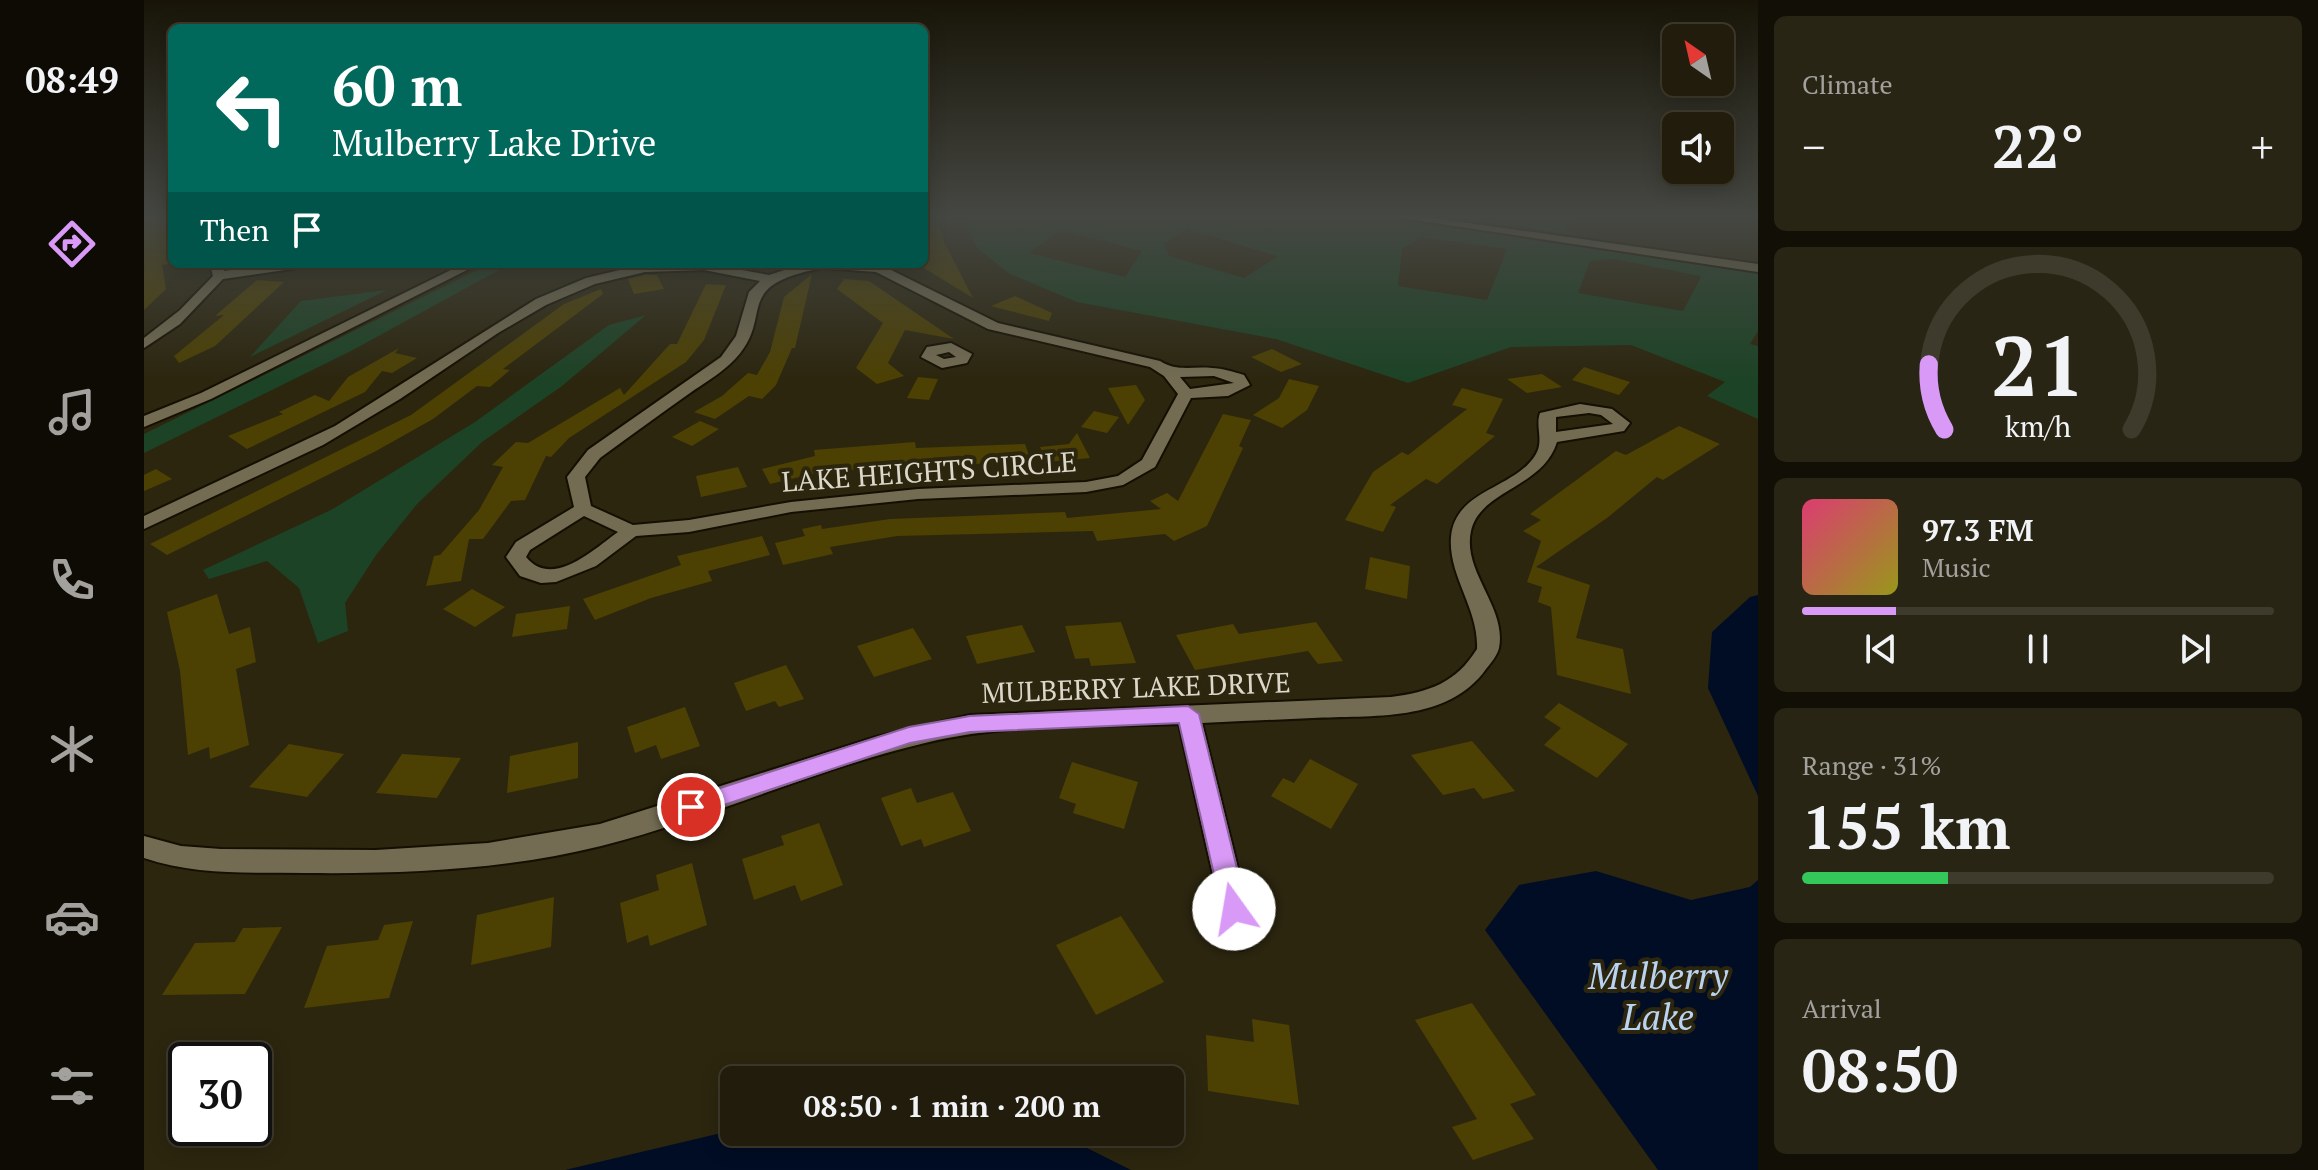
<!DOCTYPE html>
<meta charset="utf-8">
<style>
body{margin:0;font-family:"PT Serif",serif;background:#292514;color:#f1f3f6;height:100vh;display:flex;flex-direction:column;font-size:30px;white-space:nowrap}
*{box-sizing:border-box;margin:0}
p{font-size:26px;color:#a2a19d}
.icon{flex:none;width:44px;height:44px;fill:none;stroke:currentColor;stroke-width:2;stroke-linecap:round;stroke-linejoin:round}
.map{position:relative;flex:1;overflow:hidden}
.panel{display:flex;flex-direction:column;gap:16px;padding:16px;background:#120f06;width:560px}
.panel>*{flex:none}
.guide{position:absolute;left:24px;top:24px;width:760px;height:244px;border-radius:12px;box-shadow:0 4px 20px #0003,0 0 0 2px #3e3a2c;background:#00695c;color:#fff;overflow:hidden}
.needle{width:52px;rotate:326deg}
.buttons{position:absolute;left:1518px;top:24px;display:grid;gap:16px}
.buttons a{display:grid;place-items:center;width:72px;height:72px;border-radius:12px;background:#211c0b;box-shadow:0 4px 20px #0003,0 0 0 2px #3e3a2c;font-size:40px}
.speed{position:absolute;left:24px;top:1042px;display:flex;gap:16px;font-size:40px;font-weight:700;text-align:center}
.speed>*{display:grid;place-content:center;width:104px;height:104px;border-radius:50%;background:#211c0b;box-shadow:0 4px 20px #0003,0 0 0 2px #3e3a2c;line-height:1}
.speed .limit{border:4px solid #111;border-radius:12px;background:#fff;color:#111}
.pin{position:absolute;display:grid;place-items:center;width:68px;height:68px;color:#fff;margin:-34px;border:4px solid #fff;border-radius:50%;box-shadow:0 2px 8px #0007}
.me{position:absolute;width:88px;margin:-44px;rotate:347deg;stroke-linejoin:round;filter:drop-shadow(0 0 6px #0008)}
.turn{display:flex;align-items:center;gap:28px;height:168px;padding:0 32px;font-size:36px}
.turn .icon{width:104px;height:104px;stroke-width:2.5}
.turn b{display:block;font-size:56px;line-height:68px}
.then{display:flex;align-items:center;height:76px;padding:0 32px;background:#0003;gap:16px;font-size:30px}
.big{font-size:60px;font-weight:600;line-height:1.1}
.panel .widget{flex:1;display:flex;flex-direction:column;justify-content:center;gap:12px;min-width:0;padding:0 28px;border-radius:12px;background:#292514}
.panel .dial{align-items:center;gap:0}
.dial svg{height:208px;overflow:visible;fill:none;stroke:#3e3a2c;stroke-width:7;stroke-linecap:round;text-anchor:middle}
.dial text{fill:#f1f3f6;stroke:none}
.song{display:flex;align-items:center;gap:24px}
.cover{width:96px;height:96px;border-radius:12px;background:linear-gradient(135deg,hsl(340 70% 55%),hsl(60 70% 35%))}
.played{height:8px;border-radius:4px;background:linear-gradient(90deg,#d99af7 20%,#3e3a2c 20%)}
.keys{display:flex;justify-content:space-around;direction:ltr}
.heat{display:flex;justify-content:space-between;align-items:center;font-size:44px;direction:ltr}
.charge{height:12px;border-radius:6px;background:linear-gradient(90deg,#34c759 31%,#3e3a2c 0)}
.trip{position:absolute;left:576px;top:1066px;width:464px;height:80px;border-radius:12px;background:#211c0b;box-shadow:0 4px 20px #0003,0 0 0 2px #3e3a2c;font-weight:600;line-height:80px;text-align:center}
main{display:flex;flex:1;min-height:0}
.menu{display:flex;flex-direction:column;width:144px;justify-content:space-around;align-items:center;background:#0d0b04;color:#a2a19d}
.menu .icon{width:56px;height:56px}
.menu .current{color:#d99af7}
.menu b{font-size:36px;color:#f1f3f6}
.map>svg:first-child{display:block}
</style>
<main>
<nav class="menu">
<b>08:49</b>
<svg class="icon current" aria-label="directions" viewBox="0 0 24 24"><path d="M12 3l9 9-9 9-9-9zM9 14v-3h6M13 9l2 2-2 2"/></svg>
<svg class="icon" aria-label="music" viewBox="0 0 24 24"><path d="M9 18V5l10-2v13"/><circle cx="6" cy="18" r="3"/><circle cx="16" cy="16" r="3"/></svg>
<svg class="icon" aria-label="phone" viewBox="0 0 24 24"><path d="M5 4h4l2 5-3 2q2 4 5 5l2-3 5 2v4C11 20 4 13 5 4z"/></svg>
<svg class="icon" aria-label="climate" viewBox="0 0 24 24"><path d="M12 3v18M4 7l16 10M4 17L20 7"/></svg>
<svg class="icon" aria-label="car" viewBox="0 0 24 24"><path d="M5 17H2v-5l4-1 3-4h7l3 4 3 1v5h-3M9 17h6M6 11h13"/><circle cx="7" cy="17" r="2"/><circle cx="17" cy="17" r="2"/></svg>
<svg class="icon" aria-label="filters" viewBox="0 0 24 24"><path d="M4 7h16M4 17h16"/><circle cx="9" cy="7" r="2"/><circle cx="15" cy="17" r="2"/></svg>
</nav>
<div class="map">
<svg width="1614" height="1170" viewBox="0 0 1614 1170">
<rect width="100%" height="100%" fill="#2c260f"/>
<g fill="#1d4326" fill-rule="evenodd">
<path d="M827,215H1214L1614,271V331L1606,344L1614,346V419L1563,396L1581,382L1487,345L1367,347L1264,383L1132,339L933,302L866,274L833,248L820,220ZM1043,229L1133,256H1134L1100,278L1025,256L1020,243ZM917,230L998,251L981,277L885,253ZM1277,237L1363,249L1343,300L1254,286L1258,249ZM1471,259L1556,276L1557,277L1539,311L1434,293L1446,261Z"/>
<path d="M1353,215H1433L1420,229L1430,235L1345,221Z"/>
<path d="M346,264H366L207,351L0,453V434Z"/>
<path d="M243,290L106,357L157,301Z"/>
<path d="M502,315L418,386L338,442L273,504L232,555L201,603L204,631L174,643L155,588L123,561L65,579L59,570L187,510L331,422L465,325Z"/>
</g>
<g fill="#000d24">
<path d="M1614,595V796L1564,688L1568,632L1606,597Z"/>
<path d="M1452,871L1547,900L1606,887L1614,880V1170H1514L1341,930L1375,885Z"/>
<path d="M590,1130L828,1132L939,1146L987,1170H421Z"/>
</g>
<g fill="#4c4003">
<path d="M0,215H28V263L18,265L22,289L0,310Z"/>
<path d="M794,221L800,242L829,298L780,268V222Z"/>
<path d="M668,274L651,348H648L632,385L618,399L605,396L571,419L550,412L578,396L604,373L613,375L626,352L640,297Z"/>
<path d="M501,275H513L520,289L490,294L484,279Z"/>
<path d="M700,279L725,281L810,339L761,330L744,363L760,376L733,384L712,368L739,323L693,289Z"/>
<path d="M113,280L140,282L71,346L35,363L30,356L80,315L71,316Z"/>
<path d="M562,284L582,285L560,340L542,362L425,438L407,457L402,456L381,500L367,501L339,539H325L317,581L282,586L290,556L296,555L335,510L359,467L348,465L372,442L384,443L476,388L480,395L526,344H533Z"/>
<path d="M457,289L459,294L359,369L366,370L346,387L333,386L289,419L232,451L23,555L6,544L267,415L420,304Z"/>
<path d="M871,296L908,313L905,321L847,306Z"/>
<path d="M255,348L251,353L273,358L248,373L238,371L221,392L103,449L84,436L139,414L135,412L171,395L185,401L204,377Z"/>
<path d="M1128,349L1158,364L1137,372L1107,357Z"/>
<path d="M1440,367L1486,382L1475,395L1428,380Z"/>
<path d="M1398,374L1418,387L1383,393L1363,379Z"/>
<path d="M774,377L794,379L785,400L763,398Z"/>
<path d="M1145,379L1175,386L1163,410L1138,428L1109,415L1135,398Z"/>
<path d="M992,385L1001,400L984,425L964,388Z"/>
<path d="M1318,388L1359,399L1342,433L1351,436L1293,484L1282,479L1246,505L1252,507L1239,532L1201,520L1229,472L1258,452L1264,455L1323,409L1308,405Z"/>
<path d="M950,411L975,417L963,433L937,427Z"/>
<path d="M1079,414L1107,420L1095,446L1099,448L1063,526L1030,541L1021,534L953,541L949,531L753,536L686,547L689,554L639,565L631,543L661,536L658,529L677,525L678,529L746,519L921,512L923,518L1017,509L1006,501L1023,493L1034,501Z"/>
<path d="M556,421L575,429L548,446L528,437Z"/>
<path d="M1535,426L1576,444L1519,480L1513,477L1463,518L1392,567L1446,585L1432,638L1479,649L1487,694L1413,675L1407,607L1394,602L1398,587L1383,582L1397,541L1379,531L1397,520L1386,514L1472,451L1482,455Z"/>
<path d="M933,433L946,458L903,462L896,447L925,444Z"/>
<path d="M771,442L772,448L881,444L887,461L754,468L753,460L719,463L721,468L699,471L698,467L626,484L618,469L671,456L670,450Z"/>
<path d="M594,467L603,487L557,497L552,476Z"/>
<path d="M12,469L28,479L0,491V475Z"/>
<path d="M618,536L626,555L564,571L568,581L507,598L451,620L439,599L537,565L533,556Z"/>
<path d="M1226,557L1266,566L1263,599L1221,589Z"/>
<path d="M328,589L361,607L331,627L299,609Z"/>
<path d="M73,594L85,634L106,627L112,662L92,669L105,745L66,759L65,747L44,755L36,671L23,612Z"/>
<path d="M426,606L423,629L368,637L372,614Z"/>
<path d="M977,622L992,663L947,666L945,658L931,659L921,626Z"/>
<path d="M1172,622L1199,661L1174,664L1164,651L1051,670L1032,635L1089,624L1095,634Z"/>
<path d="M878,625L891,652L833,664L822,636Z"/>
<path d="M769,628L788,659L730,677L713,646Z"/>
<path d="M642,665L660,699L635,707L631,701L602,711L590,683Z"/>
<path d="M1415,703L1484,744L1453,778L1400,745L1417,728L1400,717Z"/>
<path d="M541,707L556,746L517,759L512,745L491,753L483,727Z"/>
<path d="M1328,741L1371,791L1339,799L1330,788L1299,795L1267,755Z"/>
<path d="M434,742V778L363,793L366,756Z"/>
<path d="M145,744L200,754L163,797L105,787Z"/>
<path d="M258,754L317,758L293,798L232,793Z"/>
<path d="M1166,759L1214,784L1187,829L1127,796L1139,778L1150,783Z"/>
<path d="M928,762L994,782L980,829L929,813L932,804L915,798Z"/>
<path d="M767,788L773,803L809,792L827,831L780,847L777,839L757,846L737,798Z"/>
<path d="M675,823L699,885L657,901L651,885L610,900L598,859L640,845L637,836Z"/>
<path d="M548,863L563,925L506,946L504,935L483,943L476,903L515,890L512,875Z"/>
<path d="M410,897L407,947L327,965L333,915Z"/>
<path d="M977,916L1020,982L952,1015L912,945Z"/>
<path d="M269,921L245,998L160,1008L183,946L234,940L240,925Z"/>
<path d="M138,927L101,994L18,995L51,943L91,942L99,928Z"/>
<path d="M1328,1003L1392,1095L1366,1104L1390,1139L1329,1160L1308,1127L1333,1119L1271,1020Z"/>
<path d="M1108,1019L1145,1025L1155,1105L1064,1091L1062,1035L1110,1042Z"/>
</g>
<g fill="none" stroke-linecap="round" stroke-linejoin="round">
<g stroke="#140f00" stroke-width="4">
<g id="minor">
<path d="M1238,215H1268L1614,264V272Z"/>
<path d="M66,264H78L80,271L130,264H161L155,268L79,279L36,324L0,348V338L36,310L69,276Z"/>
<path d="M319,264H335L67,399L0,427V416L57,393Z"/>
<path d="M501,264H565L625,275L659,264H735L854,323L1016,361C1033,372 1048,366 1068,368C1078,368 1090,372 1100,375L1106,385L1084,396L1047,398L1011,467L979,485L942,492L774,499L647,512L545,532L492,536L452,566L412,582L397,583L376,576L362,557L372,542L430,507L423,477L444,450L577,357L592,336L605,292L616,281L560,270L501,272L451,284L402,305L354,333L256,399L179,445L0,529V516L191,426L392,299L442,278ZM679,268L732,272L844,329L1006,367L1020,376L1034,394L998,460L974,476L942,482L774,489L647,502L545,520L489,525L447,506L441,477L456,458C486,436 516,414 546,393C559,384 574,375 586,364C636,318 581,286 679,268ZM1070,376L1090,383L1046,389L1036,377ZM440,516L474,532C449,550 408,589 382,557L386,550Z"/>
<path d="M807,343L828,354L823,363L798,368L777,357L783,347ZM805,352L812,357L800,359L792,355Z"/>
<path d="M1436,404L1468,409L1486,423L1480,431L1413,442C1399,488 1336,490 1327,531C1318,572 1363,607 1355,648C1353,656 1347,663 1342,669C1304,723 1227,715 1168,718C1131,720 1094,721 1058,723L1111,937L1107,946L1097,950L1087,946L1083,937L1035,724C951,727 863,723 781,743C671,769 567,818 457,846C361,870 261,874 162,873C107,872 53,876 0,858V836L37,846L77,849L232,850L344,843L456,824L732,737L826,715L1247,697C1285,692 1312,683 1333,649C1335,609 1304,576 1307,537C1311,489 1372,489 1392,454C1400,440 1391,426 1396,413ZM1445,413L1457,415L1469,424L1412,432V417Z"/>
</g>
</g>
<use href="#minor" fill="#736c53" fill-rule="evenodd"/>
</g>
<linearGradient id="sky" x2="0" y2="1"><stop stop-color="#181508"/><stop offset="0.57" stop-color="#454742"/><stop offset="1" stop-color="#454742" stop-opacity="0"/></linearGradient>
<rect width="1614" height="379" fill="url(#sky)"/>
<path fill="#d99af7" stroke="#8d64a1" stroke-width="2" d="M1044,706L1055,714L1103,909L1099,917L1090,920L1081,917L1078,909L1035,723L826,732L766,743L547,816L539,814L535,807L539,800L765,727L826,716Z"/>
<g text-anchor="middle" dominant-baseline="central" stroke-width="8" stroke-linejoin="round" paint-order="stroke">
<g font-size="28" fill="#dbd8ca" stroke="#2c260f">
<text transform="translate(785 471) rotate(-4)">LAKE HEIGHTS CIRCLE</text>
<text transform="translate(992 687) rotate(-2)">MULBERRY LAKE DRIVE</text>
</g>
<g font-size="36" font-style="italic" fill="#bad3f1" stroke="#2c260f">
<text x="1514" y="975">Mulberry<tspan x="1514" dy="41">Lake</tspan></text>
</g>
</g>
</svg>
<div class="buttons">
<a><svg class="needle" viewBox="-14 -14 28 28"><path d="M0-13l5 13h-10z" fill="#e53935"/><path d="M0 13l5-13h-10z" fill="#a2a19d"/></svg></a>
<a><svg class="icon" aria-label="sound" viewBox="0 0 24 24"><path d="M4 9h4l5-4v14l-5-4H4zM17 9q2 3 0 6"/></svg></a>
</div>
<div class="speed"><div class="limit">30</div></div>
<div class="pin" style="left:547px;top:807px;background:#d93025"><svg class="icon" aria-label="arrive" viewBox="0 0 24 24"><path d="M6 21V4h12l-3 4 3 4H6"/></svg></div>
<svg class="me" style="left:1090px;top:909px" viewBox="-20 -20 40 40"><circle r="19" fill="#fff"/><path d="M0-13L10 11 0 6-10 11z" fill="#d99af7"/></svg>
<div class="trip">08:50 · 1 min · 200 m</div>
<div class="guide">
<div class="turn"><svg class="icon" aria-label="left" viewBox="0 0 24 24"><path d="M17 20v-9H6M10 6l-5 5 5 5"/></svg><div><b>60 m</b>Mulberry Lake Drive</div></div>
<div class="then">Then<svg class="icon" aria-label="arrive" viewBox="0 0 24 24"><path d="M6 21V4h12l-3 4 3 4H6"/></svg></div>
</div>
</div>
<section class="panel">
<div class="widget"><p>Climate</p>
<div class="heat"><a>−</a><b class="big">22°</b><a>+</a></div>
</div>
<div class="widget dial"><svg viewBox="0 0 100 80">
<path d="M14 69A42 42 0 1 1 86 69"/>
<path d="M14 69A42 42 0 0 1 8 44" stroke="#d99af7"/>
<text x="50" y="56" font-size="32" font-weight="700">21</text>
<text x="50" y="72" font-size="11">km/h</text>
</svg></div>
<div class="widget">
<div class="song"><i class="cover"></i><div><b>97.3 FM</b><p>Music</p></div></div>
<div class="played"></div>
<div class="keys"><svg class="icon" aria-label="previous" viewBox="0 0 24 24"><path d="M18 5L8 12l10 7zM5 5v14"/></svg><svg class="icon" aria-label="pause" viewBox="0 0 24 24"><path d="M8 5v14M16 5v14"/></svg><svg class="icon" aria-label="next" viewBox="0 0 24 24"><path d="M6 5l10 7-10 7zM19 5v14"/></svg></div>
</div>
<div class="widget"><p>Range · 31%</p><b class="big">155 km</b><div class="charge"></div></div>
<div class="widget"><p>Arrival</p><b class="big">08:50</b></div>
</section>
</main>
